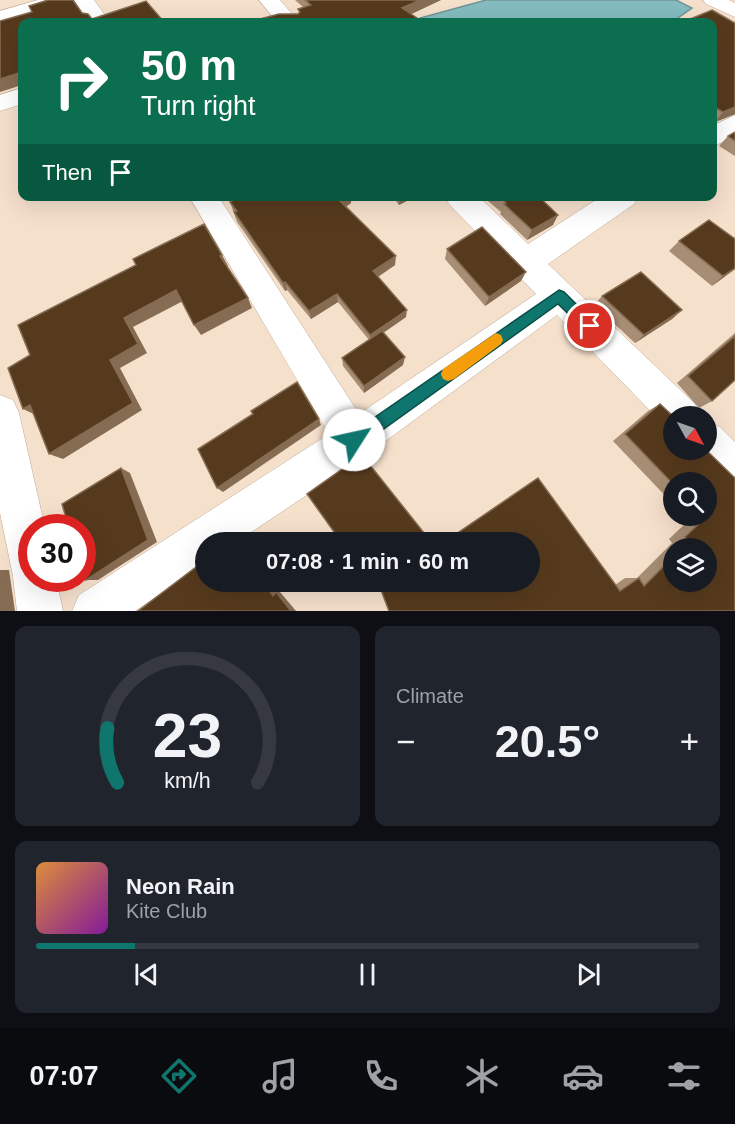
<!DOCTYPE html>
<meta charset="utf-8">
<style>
body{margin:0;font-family:Helvetica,sans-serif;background:#20242c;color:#f1f3f6;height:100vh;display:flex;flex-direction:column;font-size:22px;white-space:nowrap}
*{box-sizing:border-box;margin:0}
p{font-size:20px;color:#9ea1a6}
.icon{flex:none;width:33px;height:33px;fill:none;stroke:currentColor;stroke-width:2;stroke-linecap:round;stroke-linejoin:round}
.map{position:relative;height:611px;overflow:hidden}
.side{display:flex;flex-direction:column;gap:15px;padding:15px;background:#0d0f14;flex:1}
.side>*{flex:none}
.banner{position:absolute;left:18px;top:18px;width:699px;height:183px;border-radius:12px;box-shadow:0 6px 24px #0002;background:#0b6e4f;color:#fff;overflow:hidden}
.needle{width:39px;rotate:130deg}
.buttons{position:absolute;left:663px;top:406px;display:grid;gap:12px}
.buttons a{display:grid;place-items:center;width:54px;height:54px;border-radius:50%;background:#171b24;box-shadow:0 6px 24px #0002;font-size:30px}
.speed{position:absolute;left:18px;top:514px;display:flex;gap:12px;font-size:30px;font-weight:700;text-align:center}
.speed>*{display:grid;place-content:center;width:78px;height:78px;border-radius:50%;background:#171b24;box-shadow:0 6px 24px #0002;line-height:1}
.speed .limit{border:9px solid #d22;background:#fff;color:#111}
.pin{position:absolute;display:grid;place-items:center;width:51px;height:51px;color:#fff;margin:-26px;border:3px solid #fff;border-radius:50%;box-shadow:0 2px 6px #0007}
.me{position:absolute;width:66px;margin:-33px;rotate:55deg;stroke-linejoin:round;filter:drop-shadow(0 0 4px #0008)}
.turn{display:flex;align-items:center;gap:21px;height:126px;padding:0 24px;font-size:27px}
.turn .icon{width:78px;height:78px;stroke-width:2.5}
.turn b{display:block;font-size:42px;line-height:51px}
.then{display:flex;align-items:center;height:57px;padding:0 24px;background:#0003;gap:12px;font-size:22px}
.big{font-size:45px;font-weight:800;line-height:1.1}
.side .tile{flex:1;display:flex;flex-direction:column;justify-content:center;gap:9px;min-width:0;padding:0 21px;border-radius:12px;background:#20242c}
.side .dial{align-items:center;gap:0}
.dial svg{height:156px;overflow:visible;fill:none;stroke:#363941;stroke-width:7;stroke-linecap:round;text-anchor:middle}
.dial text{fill:#f1f3f6;stroke:none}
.song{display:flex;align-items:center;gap:18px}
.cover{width:72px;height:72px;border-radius:9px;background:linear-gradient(135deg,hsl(30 70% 55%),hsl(290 70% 35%))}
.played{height:6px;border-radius:3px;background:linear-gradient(90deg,#0f766e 15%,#363941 15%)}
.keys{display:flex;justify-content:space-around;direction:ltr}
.heat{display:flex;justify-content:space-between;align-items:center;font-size:33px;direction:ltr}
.side .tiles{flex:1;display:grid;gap:15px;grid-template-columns:1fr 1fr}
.tile:last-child{grid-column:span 2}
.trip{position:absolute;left:195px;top:532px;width:345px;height:60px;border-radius:30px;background:#171b24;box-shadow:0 6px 24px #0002;font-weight:800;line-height:60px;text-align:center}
.tab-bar{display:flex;height:96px;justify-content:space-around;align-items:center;background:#090b0e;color:#9ea1a6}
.tab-bar .icon{width:42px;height:42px}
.tab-bar .on{color:#0f766e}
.tab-bar b{font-size:27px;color:#f1f3f6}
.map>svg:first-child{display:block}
</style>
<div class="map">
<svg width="735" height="611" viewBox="0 0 735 611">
<rect width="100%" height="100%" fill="#f5e0cc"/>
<path fill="#84bcbf" stroke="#709494" stroke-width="1.5" d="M486,0H676L692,8L672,22H419L420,18Z"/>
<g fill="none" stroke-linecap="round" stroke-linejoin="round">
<g stroke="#c0ab99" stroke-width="1">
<g id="minor">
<path d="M38,0H70L67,4L0,24V11Z"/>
<path d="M74,0H94L110,22H89Z"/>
<path d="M259,0H280L299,22H277Z"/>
<path d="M703,0H729L735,3V17L706,4Z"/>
<path d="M22,88V104L0,111V95Z"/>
<path d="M735,115V136L712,147V126Z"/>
<path d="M189,196H218L359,414L536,294L449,204L445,196H478L528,244L602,196H638L634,204L548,264L695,404L701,417H674V432L669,430L557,315L368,454L235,543H206V563L135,611H72L79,595L329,434Z"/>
<path d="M0,395L13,400L19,413L45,528H32V579H56L63,611H17L13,576L0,513Z"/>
<path d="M706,422L720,427L735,442V489L721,483L692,455L690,450H706Z"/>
</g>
</g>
<use href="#minor" fill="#fff" fill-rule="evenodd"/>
</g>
<g fill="#a68d74" fill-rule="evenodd">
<path d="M295,0H441L411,14H298L299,13L298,9L303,7Z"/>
<path d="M712,22L735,23V114L715,122L712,121Z"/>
<path d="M735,132V156L719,146L728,136Z"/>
<path d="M228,196H351V203L346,207L395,265L378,277L406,317L383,333L403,365L364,393L343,366L342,358L369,340L338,302L311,319L287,290L285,291L237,222L230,202L232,201Z"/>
<path d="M392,196H416L399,205Z"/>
<path d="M482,196H538L553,225L527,240L500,214L501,212Z"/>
<path d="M679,241L735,269L712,286L669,251Z"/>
<path d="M447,249L521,281L485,306L445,259Z"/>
<path d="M602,296L682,310L672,319L635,343L594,305Z"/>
<path d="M735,333V380L712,401L699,408L677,383Z"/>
<path d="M660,404L706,450L735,611L378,582L530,543H442L538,478L615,585L625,578H637L672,543L669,539L688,521L684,516H706L674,483V505L613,441L648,411ZM674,549H706L674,582Z"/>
</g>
<g fill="#866c52">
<path d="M420,0H441L401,19L402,8Z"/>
<path d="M22,72V85L0,92V79Z"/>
<path d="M735,107V114L715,122L723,112Z"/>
<path d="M347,196H351V203L340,210V201Z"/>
<path d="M400,196H416L399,205Z"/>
<path d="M558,215L553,225L527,240L532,230Z"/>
<path d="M222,255L228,266L225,267L220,256Z"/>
<path d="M396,256L395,265L373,280V271Z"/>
<path d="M735,268V269L712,286L723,276Z"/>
<path d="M526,272L521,281L485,306L489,297Z"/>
<path d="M285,282L287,290L285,291L283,283Z"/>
<path d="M176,290L183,301L133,327L147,353L120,368L142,410L63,459L49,454L110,360L124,318Z"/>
<path d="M337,294L338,302L311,319L309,311Z"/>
<path d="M248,298L252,308L201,335L194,325Z"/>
<path d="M407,310L406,317L370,342V335Z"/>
<path d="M682,310L672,319L635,343L644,335Z"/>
<path d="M405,357L403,365L364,393V386Z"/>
<path d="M30,405L38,416L23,409Z"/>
<path d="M319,419L321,425L223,492L217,488Z"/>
<path d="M121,468L130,473L157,542L98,580H86Z"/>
<path d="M238,539L243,540L245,543H240Z"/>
<path d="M0,570H9L15,611H0Z"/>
<path d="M264,582H269L277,595L273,596Z"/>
<path d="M276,592H280L296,611H291Z"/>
</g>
<g fill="#563a1d" stroke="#866c52" stroke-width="1.5">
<path d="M48,0H73L82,13L88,14L92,19L146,1L164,22H22V72L0,79V21L32,12L29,6Z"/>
<path d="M305,0H420L402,8L423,22H248L279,14H298L300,12L298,9L311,5Z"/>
<path d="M712,10L735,23V107L723,112L712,106V22H683Z"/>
<path d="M735,132V141L728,136Z"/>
<path d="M232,196H347L340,201L396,256L373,271L407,310L370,335L337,294L309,311L285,282L283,283L234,212L237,211L230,202L234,200Z"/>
<path d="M499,196H538L558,215L532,230L504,204L506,203Z"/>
<path d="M709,220L735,239V268L723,276L679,241Z"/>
<path d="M204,224L222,255L220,256L248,298L194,325L176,290L124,318L138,344L110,360L133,403L49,454L30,405L23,409L8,368L30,355L18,325L136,265L133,259Z"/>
<path d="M482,227L526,272L489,297L447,249Z"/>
<path d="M641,272L682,310L644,335L602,296Z"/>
<path d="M382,331L405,357L364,386L342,358Z"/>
<path d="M735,336V380L712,401L688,376Z"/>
<path d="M297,382L319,419L217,488L198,449L253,414L251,411Z"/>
<path d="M660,404L674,417V450H706L735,478V611H389L378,582H530V543H443L538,478L620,591L639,578L644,586L674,556V582H706V549H680L688,541L685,537L705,518L703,516H706V483H674V485L625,434Z"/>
<path d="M362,455L432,543H342L307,494Z"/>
<path d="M121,468L148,540L86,580L82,569V528H69L62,504Z"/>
<path d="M238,539L240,543H231Z"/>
<path d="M206,556V582H264L273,596L276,592L291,611H138L200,564L201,560Z"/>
</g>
<path fill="#0f766e" stroke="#0a4d48" stroke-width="1.5" d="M559,290L564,292L594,322L596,326L594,330L590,332L585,330L558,304L360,446L354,448L349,446L346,440L349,435Z"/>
<path fill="#f59e0b" d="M496,333L501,335L503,340L501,344L454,379L448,381L443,379L441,374L443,369Z"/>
</svg>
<div class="buttons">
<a><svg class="needle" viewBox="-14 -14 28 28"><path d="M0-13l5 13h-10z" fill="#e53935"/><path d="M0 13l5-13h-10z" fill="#9ea1a6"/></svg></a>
<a><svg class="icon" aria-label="search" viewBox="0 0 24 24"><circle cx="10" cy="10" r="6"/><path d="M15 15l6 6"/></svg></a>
<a><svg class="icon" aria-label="layers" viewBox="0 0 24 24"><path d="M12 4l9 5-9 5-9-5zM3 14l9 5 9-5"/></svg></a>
</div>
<div class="speed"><div class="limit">30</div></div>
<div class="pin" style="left:590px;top:326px;background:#d93025"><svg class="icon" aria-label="arrive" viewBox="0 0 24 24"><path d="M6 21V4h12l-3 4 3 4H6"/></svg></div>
<svg class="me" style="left:354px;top:440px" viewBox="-20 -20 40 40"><circle r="19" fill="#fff"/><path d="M0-13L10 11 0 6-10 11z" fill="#0f766e"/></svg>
<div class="trip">07:08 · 1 min · 60 m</div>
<div class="banner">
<div class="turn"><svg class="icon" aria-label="right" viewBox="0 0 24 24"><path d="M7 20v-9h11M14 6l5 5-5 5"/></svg><div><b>50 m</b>Turn right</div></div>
<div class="then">Then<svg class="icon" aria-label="arrive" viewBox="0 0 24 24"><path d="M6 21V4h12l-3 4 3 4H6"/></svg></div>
</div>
</div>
<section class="side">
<div class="tiles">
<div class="tile dial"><svg viewBox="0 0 100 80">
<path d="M14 69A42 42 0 1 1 86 69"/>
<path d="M14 69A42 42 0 0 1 9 41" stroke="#0f766e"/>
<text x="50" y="56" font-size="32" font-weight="700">23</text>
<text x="50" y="72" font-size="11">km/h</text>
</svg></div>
<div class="tile"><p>Climate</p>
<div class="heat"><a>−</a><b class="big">20.5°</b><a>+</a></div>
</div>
<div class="tile">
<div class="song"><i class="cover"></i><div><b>Neon Rain</b><p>Kite Club</p></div></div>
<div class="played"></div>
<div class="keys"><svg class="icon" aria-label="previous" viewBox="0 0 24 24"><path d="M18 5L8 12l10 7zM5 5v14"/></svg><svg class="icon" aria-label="pause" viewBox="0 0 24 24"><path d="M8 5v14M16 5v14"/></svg><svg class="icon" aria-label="next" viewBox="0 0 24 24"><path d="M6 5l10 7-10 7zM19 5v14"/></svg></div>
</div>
</div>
</section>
<nav class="tab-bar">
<b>07:07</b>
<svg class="icon on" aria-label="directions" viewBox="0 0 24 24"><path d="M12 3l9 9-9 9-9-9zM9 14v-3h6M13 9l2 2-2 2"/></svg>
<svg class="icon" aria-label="music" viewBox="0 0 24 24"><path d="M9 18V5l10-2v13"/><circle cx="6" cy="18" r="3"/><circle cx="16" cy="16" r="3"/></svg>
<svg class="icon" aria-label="phone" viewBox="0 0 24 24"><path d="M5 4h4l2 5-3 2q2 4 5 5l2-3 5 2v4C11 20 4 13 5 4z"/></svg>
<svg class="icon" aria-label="climate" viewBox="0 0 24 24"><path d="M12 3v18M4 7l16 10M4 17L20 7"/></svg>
<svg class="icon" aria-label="car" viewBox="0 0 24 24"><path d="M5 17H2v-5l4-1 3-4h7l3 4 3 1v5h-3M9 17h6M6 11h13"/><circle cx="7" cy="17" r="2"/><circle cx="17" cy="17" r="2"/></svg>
<svg class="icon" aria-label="filters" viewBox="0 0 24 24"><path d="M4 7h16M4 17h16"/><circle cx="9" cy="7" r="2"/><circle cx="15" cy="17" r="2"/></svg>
</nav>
